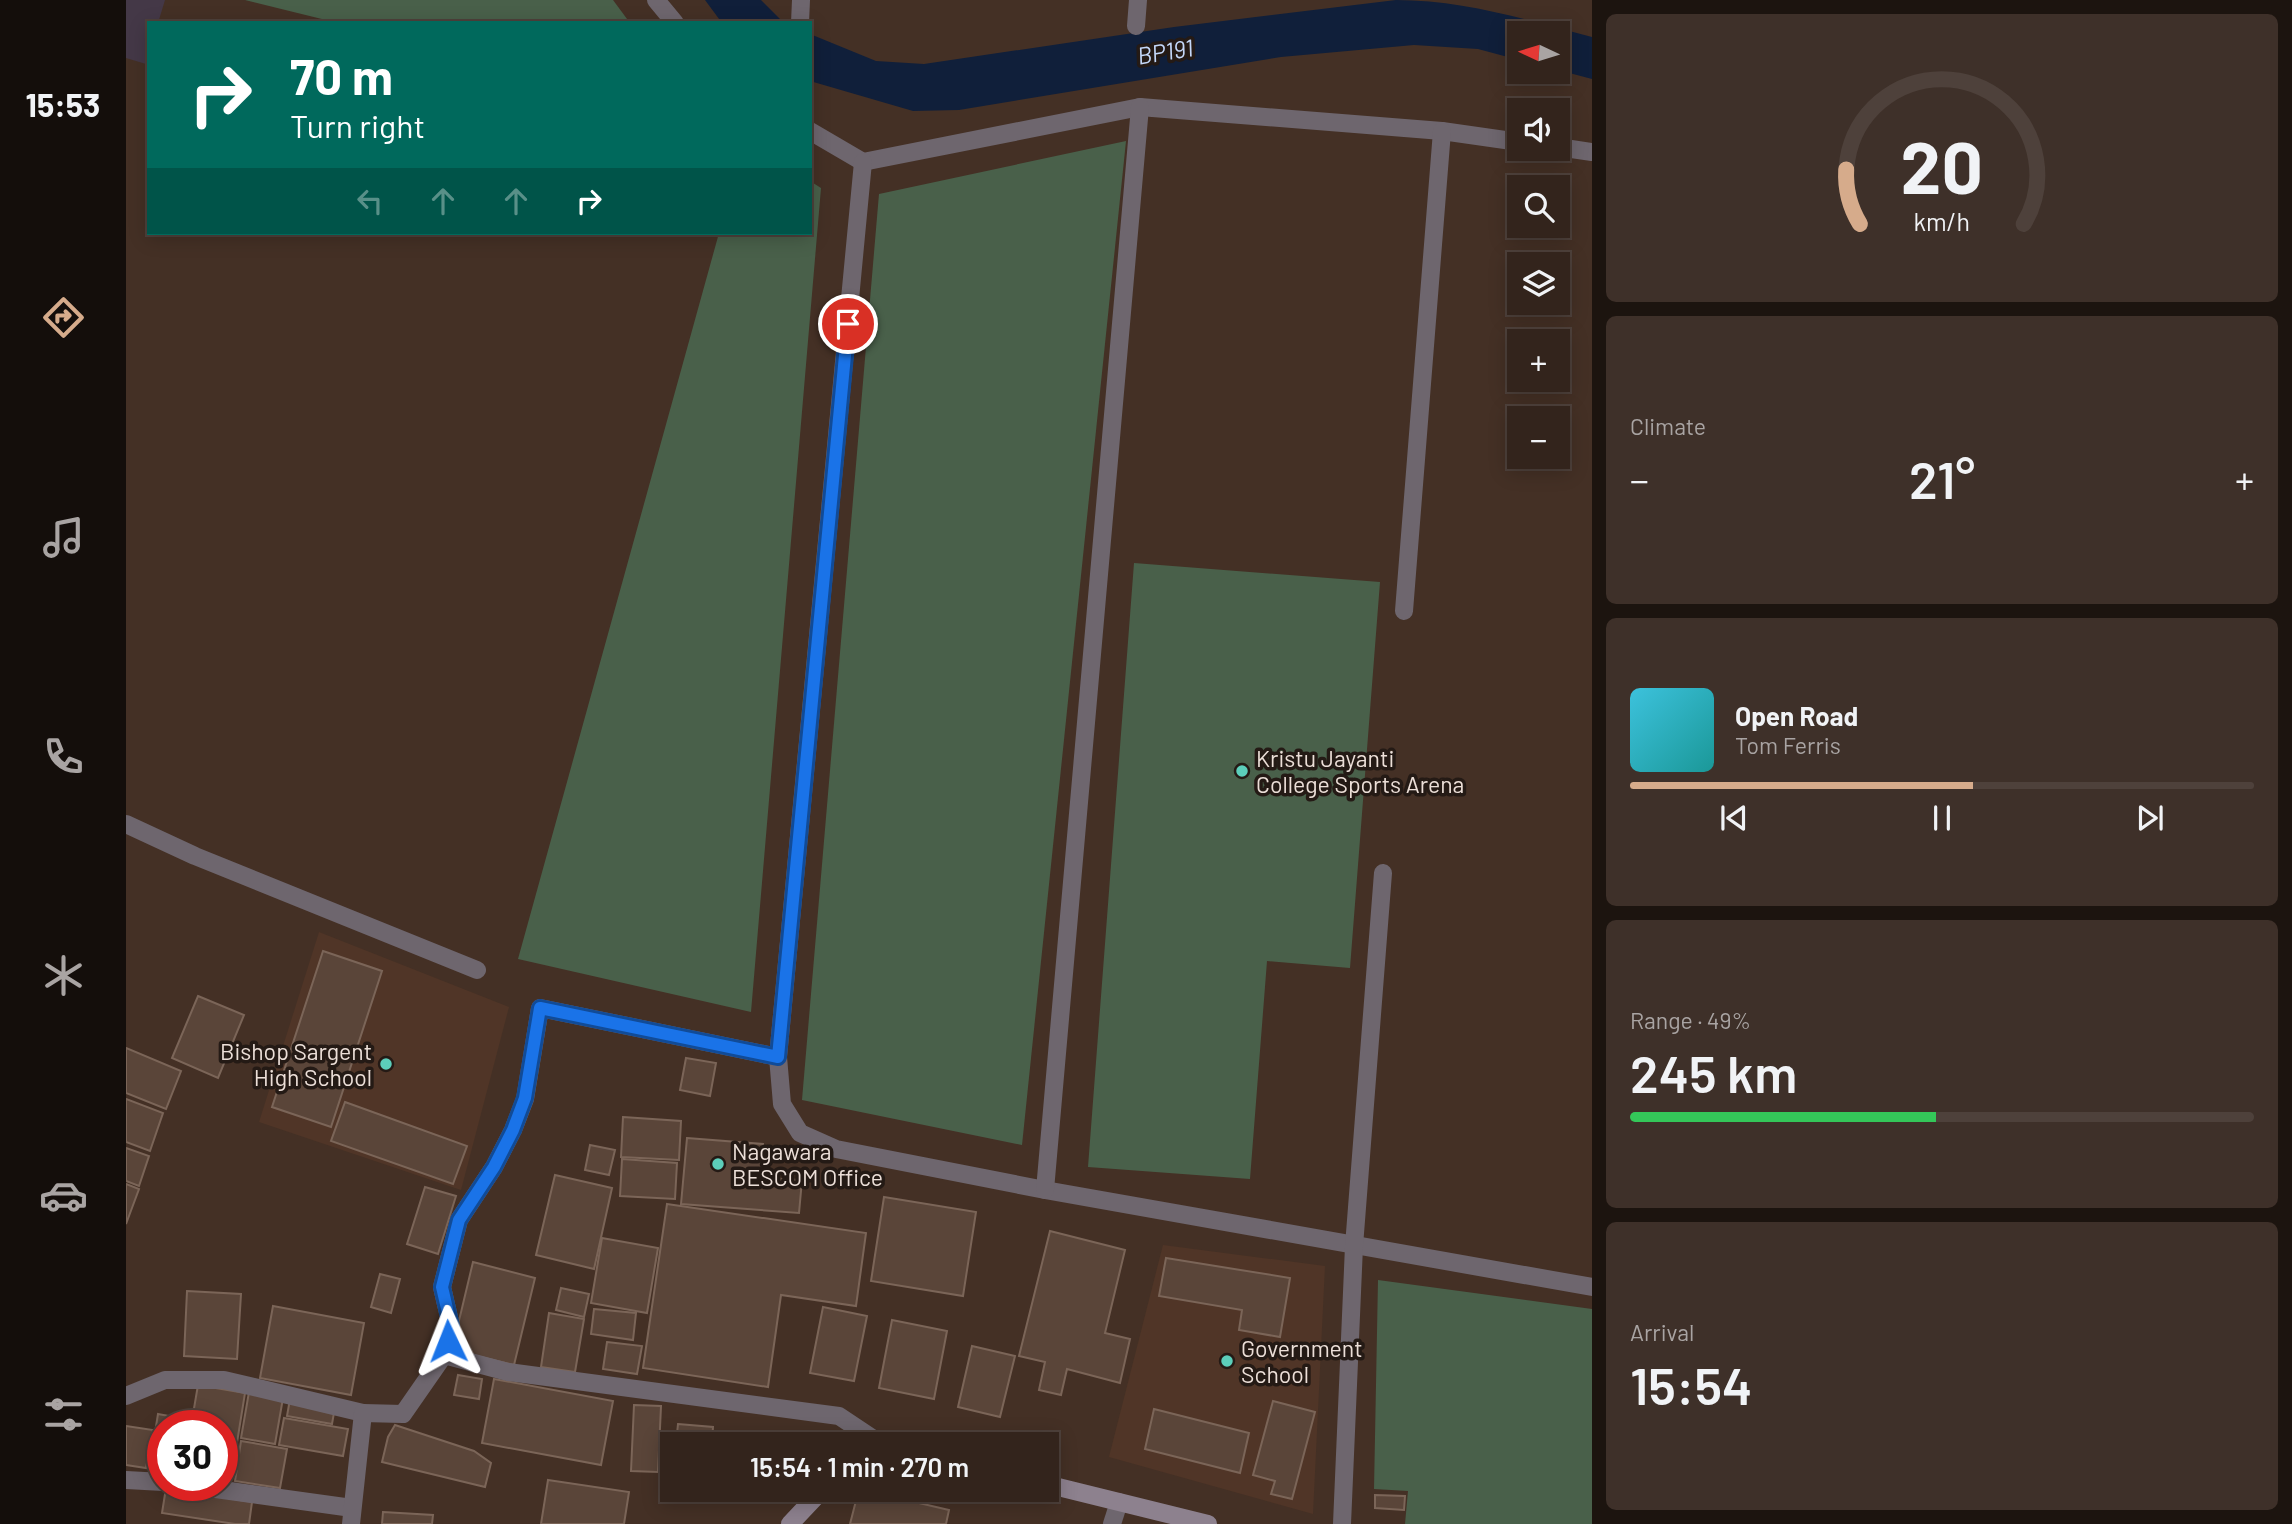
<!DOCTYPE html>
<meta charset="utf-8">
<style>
body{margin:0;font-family:Barlow,sans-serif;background:#3e3029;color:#f1f3f6;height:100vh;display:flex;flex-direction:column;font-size:26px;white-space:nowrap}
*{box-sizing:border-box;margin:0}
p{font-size:23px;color:#a9a4a3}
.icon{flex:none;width:38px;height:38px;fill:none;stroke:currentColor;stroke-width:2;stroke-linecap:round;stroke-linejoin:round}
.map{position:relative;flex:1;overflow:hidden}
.drawer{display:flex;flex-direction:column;gap:14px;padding:14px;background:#1c140f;width:700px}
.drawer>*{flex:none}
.guide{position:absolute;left:21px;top:21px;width:665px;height:214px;border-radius:0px;box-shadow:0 4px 18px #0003,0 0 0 2px #4e413b;background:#00695c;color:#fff;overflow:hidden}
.needle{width:46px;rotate:274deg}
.tools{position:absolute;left:1381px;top:21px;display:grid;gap:14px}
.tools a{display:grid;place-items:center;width:63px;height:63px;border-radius:0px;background:#33241c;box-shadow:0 4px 18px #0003,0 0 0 2px #4e413b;font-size:35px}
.speed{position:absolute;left:21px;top:1410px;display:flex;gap:14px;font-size:35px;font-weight:700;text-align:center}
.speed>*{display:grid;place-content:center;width:91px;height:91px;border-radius:50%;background:#33241c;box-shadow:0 4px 18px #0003,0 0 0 2px #4e413b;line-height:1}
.speed .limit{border:10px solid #d22;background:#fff;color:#111}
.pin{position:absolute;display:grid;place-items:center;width:60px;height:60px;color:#fff;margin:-30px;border:4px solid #fff;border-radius:50%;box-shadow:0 2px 7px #0007}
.me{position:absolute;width:77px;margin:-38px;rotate:358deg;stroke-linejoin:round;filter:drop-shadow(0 0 5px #0008)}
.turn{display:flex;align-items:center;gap:24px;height:147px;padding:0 28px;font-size:32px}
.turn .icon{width:91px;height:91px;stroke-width:2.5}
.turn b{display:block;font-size:49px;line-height:60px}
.lanes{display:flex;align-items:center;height:66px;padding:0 28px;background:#0003;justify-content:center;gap:35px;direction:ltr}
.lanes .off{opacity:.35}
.big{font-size:52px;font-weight:600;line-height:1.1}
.drawer .widget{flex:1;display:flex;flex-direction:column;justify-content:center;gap:10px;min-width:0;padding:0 24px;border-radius:10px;background:#3e3029}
.drawer .dial{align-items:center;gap:0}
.dial svg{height:182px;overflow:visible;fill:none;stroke:#4e413b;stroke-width:7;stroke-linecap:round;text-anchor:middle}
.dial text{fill:#f1f3f6;stroke:none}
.song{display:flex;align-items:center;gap:21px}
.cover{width:84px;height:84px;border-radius:10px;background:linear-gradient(135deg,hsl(190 70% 55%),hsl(180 70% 35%))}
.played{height:7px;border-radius:4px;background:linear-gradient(90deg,#d6ab8b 55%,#4e413b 55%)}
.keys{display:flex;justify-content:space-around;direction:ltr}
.heat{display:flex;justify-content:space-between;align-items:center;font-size:38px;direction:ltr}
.charge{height:10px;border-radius:5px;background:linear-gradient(90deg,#34c759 49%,#4e413b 0)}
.trip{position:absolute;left:534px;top:1432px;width:399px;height:70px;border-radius:0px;background:#33241c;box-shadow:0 4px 18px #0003,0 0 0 2px #4e413b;font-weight:600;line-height:70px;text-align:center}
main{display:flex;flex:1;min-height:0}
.dock{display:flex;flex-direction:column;width:126px;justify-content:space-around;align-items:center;background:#140e0b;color:#a9a4a3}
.dock .icon{width:49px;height:49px}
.dock .current{color:#d6ab8b}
.dock b{font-size:32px;color:#f1f3f6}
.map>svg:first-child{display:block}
</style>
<main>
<nav class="dock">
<b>15:53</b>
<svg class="icon current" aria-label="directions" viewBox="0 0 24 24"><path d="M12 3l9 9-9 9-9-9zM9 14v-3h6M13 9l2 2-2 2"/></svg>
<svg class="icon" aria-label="music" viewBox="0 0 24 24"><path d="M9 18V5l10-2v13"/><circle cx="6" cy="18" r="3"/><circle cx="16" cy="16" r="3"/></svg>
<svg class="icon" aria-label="phone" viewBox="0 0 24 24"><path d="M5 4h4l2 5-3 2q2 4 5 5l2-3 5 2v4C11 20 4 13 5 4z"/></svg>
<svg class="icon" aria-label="climate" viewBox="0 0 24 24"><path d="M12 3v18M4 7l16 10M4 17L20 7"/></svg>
<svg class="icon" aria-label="car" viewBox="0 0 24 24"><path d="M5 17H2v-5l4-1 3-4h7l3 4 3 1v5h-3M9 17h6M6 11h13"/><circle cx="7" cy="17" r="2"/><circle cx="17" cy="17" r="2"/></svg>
<svg class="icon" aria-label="filters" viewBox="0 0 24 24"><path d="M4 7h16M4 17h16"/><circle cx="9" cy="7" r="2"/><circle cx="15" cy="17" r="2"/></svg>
</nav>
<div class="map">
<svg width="1466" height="1524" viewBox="0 0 1466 1524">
<rect width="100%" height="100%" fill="#443025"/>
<path fill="#443847" d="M0,0H39L32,23H23V54L20,64L0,58Z"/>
<g fill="#503527">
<path d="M193,932L383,1007L335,1190L133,1122Z"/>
<path d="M1037,1245L1199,1266L1187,1514L983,1457Z"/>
</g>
<g fill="#49604a">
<path d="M119,0H487L504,23H212Z"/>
<path d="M1000,141L896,1145L676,1100L753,194Z"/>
<path d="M684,181L695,188L625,1012L392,959L593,233H684Z"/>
<path d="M1008,563L1254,582L1224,968L1141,961L1124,1179L962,1167Z"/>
<path d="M1252,1280L1466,1309V1524H1279L1282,1491L1248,1489Z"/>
</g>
<g fill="#101f3a">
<path d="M579,0H635L658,23H596Z"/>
<path d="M1270,0C1338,0 1401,20 1466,37V79L1432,70V33H1393V60L1352,49L1288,45L1155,57L833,110L787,111L684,81V34L750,61L798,64L1048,27Z"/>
</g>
<g fill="#5a4539" stroke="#7b6558" stroke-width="2">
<path d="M197,951L256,971L205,1127L146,1107Z"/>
<path d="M72,996L118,1015L92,1078L46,1058Z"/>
<path d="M0,1048L55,1071L40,1109L0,1093Z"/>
<path d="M560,1058L590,1063L584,1096L554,1090Z"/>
<path d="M0,1099L37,1113L24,1151L0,1142Z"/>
<path d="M219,1102L341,1146L327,1184L205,1141Z"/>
<path d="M497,1117L555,1121L553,1160L495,1157Z"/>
<path d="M561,1138L637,1144L635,1166L655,1179L676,1180L673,1213L555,1204Z"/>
<path d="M464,1145L489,1150L483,1175L459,1170Z"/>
<path d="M0,1148L23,1156L13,1186L0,1181Z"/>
<path d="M496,1159L551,1163L549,1199L494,1196Z"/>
<path d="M429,1175L486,1188L468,1269L410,1255Z"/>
<path d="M0,1184L13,1189L0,1224Z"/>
<path d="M299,1187L330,1196L312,1254L281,1244Z"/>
<path d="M758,1197L850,1212L837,1296L745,1281Z"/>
<path d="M541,1204L740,1233L730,1306L655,1295L642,1387L517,1368Z"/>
<path d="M924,1231L999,1250L979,1333L1004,1339L994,1383L941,1369L935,1395L913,1390L919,1362L893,1356Z"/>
<path d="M476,1238L532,1248L521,1313L465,1303Z"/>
<path d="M1040,1258L1164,1278L1154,1337L1113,1330L1116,1310L1033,1296Z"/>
<path d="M347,1262L409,1278L388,1365L326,1350Z"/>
<path d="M254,1274L274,1279L265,1313L245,1307Z"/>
<path d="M435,1288L463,1294L458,1317L430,1310Z"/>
<path d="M61,1291L115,1294L111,1359L58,1356Z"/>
<path d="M147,1306L238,1323L225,1395L134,1378Z"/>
<path d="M697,1307L741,1316L728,1381L684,1373Z"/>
<path d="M468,1309L510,1313L507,1340L465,1334Z"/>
<path d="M423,1313L458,1319L449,1372L415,1367Z"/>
<path d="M766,1320L821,1331L808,1399L753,1388Z"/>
<path d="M481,1342L516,1346L511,1374L477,1369Z"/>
<path d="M846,1346L889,1356L874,1417L832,1407Z"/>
<path d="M332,1375L356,1379L353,1399L328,1395Z"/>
<path d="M368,1379L487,1401L475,1465L356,1443Z"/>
<path d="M72,1385L119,1393L104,1486L96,1485V1426H65Z"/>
<path d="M123,1392L157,1398L149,1444L115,1438Z"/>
<path d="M164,1399L209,1407L206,1424L161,1416Z"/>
<path d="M1147,1401L1189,1412L1166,1499L1145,1494L1149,1481L1127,1475Z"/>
<path d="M508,1405L535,1406L532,1472L505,1471Z"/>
<path d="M1028,1409L1123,1433L1114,1473L1019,1449Z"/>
<path d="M32,1414L65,1420L63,1426H37V1472L23,1470Z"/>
<path d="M158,1418L222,1429L217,1456L153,1445Z"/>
<path d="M552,1424L587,1427L586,1444H550Z"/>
<path d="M269,1425L348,1451L365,1463L359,1487L256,1462L262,1437Z"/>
<path d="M0,1426L27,1430L20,1468L0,1465Z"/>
<path d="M115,1441L161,1449L154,1488L109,1481Z"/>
<path d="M422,1480L503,1492L498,1524H415Z"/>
<path d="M40,1488L126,1502L123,1524H109L36,1513Z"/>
<path d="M733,1489L823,1510L820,1524H724Z"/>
<path d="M1249,1495L1279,1496L1278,1510L1249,1508Z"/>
<path d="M257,1512L307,1515L306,1524H256Z"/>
</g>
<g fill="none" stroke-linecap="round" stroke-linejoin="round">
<g stroke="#6e666e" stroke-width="18">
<path d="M530,0L549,23"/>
<path d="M674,23L675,0"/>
<path d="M1010,26L1012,0"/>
<path d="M684,131L737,162L1014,107L1316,131L1393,142"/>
<path d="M1432,147L1466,152"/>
<path d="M737,162L652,1057L656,1104L674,1133L710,1149L919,1190L1466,1287"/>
<path d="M1278,611L1316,131"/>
<path d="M0,824L69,856L351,970"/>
<path d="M919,1190L1014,107"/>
<path d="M318,1355L382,1372L713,1416L755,1444"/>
<path d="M0,1396L39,1380H98L237,1413"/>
<path d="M0,1480L37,1482"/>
<path d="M68,1486L226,1508"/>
<path d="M225,1524L237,1413L277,1414L318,1355L325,1326L316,1287L333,1220L368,1167L387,1130L399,1099L414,1008L652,1057"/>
<path d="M986,1524L993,1502"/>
<path d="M1216,1524L1228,1246L1257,873"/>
</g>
<g stroke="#8d818e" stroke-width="18">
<path d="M920,1484L1082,1524"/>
<path d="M664,1524L697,1489"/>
</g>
</g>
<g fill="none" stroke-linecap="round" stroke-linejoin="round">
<g stroke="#114b97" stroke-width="18">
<path id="route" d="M322,1341L325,1326L316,1287L333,1220L368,1167L387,1130L399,1098L414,1008L652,1057L722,324"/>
</g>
<use href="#route" stroke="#1a73e8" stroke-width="12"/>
</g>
<g fill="#5cceba" stroke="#241a15" stroke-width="2.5">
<circle cx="1116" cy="771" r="7"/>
<circle cx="260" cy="1064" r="7"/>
<circle cx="592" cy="1164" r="7"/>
<circle cx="1101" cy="1361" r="7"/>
</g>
<g text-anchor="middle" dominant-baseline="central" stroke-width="7" stroke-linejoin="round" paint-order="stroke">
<g font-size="23" fill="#ecdfd8" stroke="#241a15" text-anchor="start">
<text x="1130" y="758">Kristu Jayanti<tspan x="1130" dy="26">College Sports Arena</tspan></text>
<text x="246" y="1051" text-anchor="end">Bishop Sargent<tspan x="246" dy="26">High School</tspan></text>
<text x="606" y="1151">Nagawara<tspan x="606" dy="26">BESCOM Office</tspan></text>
<text x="1115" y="1348">Government<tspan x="1115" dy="26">School</tspan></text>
</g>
<g font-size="24" font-style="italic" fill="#c4d8f9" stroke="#241a15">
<text transform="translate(1039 51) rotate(-9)">BP191</text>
</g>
</g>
</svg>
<div class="tools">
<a><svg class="needle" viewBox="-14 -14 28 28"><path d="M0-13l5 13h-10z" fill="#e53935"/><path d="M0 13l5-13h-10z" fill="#a9a4a3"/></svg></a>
<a><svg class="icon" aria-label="sound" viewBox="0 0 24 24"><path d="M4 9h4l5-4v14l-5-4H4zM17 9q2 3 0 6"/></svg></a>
<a><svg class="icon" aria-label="search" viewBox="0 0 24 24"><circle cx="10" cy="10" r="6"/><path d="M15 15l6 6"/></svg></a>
<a><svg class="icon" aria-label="layers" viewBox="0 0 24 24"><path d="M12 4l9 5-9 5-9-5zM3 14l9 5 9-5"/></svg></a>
<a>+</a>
<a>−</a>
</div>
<div class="speed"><div class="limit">30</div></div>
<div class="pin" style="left:722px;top:324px;background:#d93025"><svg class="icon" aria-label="arrive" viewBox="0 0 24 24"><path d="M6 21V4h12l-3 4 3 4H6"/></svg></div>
<svg class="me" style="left:322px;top:1341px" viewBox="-20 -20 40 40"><path d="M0-17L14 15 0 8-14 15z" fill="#1a73e8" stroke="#fff" stroke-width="4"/></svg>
<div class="trip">15:54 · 1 min · 270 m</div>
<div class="guide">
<div class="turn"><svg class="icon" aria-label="right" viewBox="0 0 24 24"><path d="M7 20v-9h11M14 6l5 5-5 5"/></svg><div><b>70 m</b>Turn right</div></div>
<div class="lanes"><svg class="icon off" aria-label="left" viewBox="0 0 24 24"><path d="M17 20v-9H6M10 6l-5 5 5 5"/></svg><svg class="icon off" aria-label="ahead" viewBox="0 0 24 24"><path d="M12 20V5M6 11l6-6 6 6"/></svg><svg class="icon off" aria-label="ahead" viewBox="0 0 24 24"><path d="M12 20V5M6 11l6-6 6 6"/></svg><svg class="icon" aria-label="right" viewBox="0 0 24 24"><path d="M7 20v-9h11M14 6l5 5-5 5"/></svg></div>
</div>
</div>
<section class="drawer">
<div class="widget dial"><svg viewBox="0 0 100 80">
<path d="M14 69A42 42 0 1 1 86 69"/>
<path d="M14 69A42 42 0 0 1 8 45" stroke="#d6ab8b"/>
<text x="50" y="56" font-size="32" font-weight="700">20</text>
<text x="50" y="72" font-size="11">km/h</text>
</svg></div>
<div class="widget"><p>Climate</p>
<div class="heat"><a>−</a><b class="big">21°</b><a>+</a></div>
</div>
<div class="widget">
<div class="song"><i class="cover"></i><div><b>Open Road</b><p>Tom Ferris</p></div></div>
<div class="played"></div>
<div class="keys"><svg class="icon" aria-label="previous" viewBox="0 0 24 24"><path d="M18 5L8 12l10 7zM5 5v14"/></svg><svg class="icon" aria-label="pause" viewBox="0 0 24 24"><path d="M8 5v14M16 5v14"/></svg><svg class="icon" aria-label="next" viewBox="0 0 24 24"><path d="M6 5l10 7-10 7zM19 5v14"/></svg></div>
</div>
<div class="widget"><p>Range · 49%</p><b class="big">245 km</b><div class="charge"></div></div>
<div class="widget"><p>Arrival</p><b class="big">15:54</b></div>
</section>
</main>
